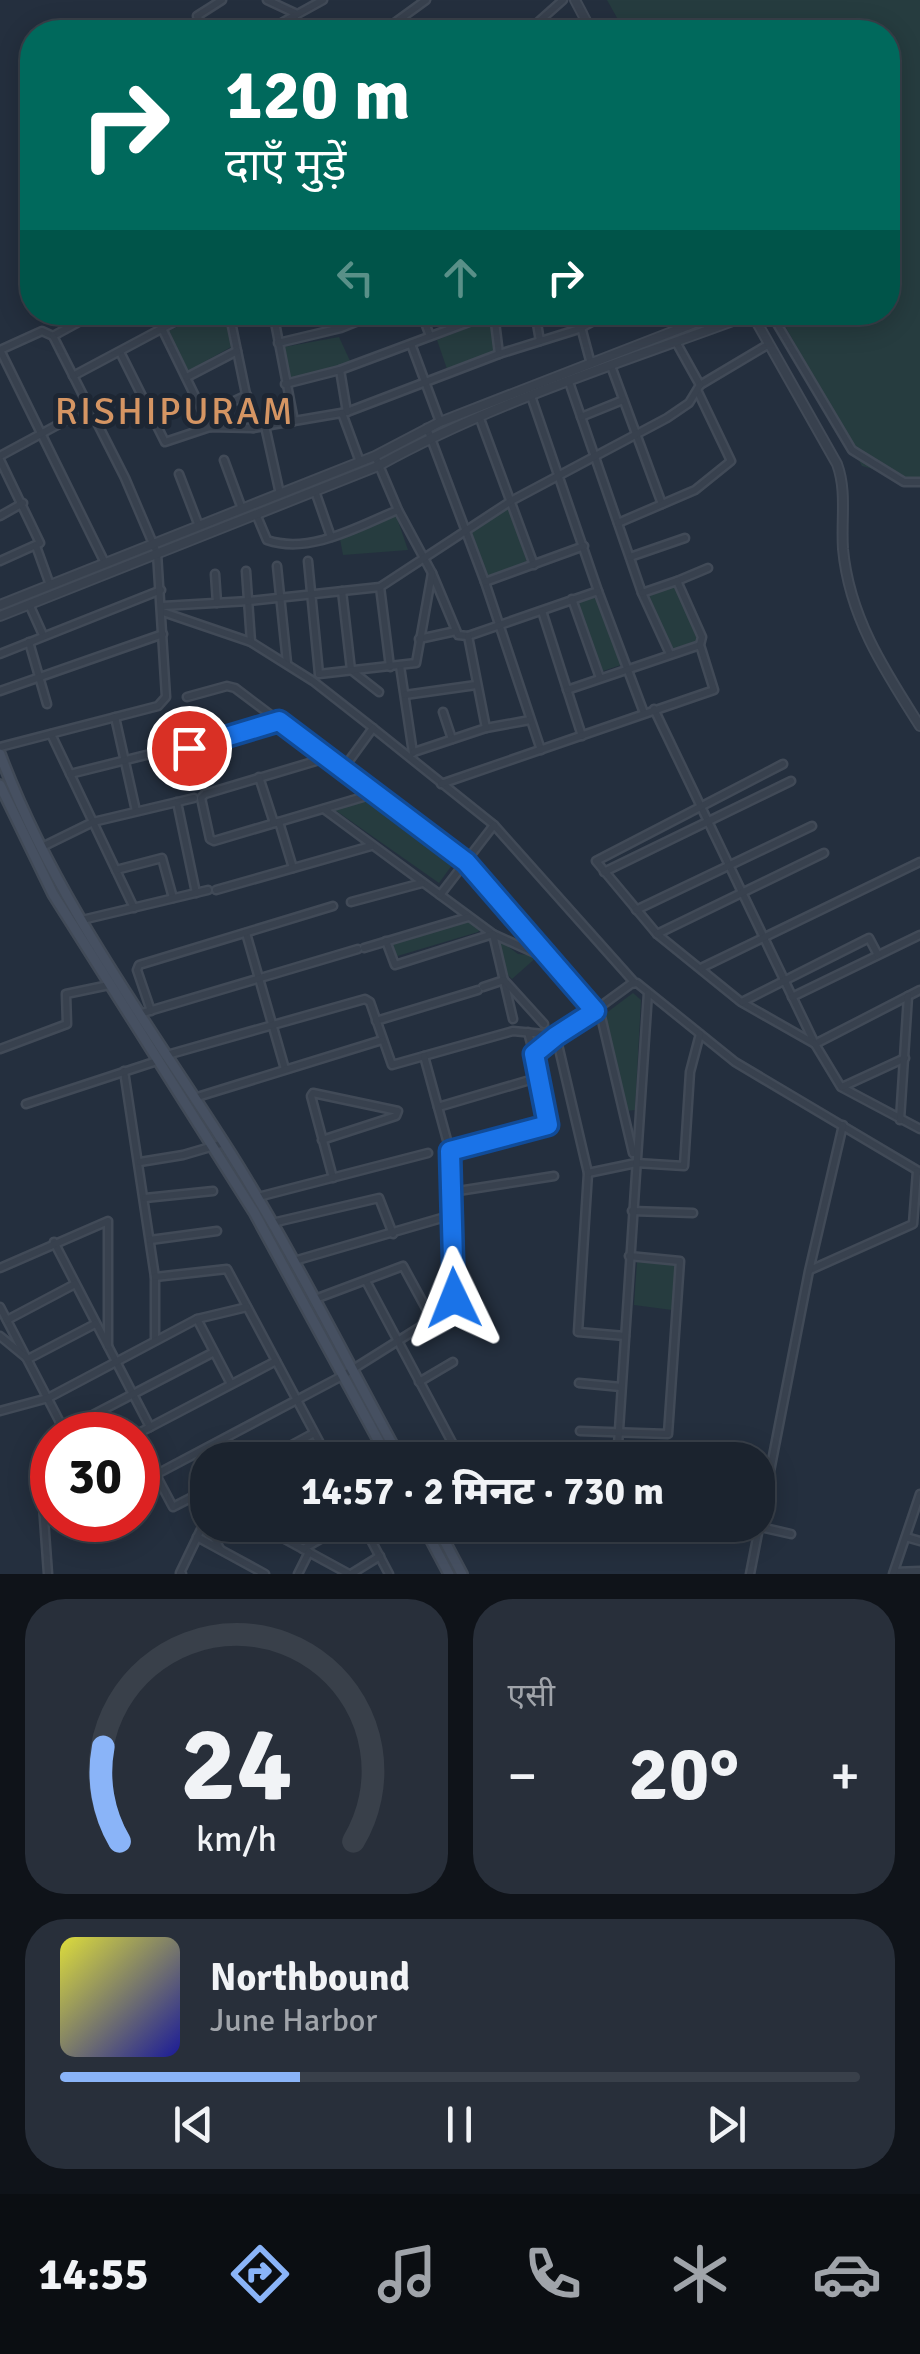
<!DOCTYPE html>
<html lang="hi">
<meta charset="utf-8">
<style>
body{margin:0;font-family:Signika,"Noto Sans Devanagari",sans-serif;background:#282f3a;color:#f1f3f6;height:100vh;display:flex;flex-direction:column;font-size:38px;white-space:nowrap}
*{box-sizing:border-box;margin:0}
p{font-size:32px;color:#a0a4aa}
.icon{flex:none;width:55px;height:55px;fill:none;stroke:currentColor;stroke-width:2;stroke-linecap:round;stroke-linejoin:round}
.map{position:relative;height:1574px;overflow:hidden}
.side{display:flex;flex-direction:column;gap:25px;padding:25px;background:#0f1319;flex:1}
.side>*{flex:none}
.hud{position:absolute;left:20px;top:20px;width:880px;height:305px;border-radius:40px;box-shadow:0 5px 25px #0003,0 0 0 2px #39404a;background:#00695c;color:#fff;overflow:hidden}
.speed{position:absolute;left:30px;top:1412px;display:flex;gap:20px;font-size:50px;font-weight:700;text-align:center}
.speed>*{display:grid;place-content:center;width:130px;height:130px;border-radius:50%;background:#1b232e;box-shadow:0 5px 25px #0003,0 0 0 2px #39404a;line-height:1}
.speed .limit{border:15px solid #d22;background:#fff;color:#111}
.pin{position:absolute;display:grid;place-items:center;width:85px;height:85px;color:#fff;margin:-42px;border:5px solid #fff;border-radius:50%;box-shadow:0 2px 10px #0007}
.me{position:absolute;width:110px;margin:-55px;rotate:358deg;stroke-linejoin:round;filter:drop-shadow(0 0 8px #0008)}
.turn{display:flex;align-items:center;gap:35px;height:210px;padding:0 40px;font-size:45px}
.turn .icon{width:130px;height:130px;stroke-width:2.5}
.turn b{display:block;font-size:70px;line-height:85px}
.lanes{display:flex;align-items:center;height:95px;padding:0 40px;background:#0003;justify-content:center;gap:50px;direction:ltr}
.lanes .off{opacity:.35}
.big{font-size:75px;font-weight:800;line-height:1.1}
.side .widget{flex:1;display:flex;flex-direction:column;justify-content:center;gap:15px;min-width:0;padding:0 35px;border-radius:40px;background:#282f3a}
.side .dial{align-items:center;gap:0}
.dial svg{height:260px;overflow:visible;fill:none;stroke:#39404a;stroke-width:7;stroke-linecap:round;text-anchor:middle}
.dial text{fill:#f1f3f6;stroke:none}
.song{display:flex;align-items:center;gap:30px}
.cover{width:120px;height:120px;border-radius:15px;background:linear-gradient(135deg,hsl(60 70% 55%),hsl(240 70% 35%))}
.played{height:10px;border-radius:5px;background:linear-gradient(90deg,#8ab4f8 30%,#39404a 30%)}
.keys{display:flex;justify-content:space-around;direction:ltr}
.heat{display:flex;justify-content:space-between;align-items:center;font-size:55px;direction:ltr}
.side .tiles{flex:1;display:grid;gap:25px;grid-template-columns:1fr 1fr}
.widget:last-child{grid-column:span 2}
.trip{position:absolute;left:190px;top:1442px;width:585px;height:100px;border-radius:40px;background:#1b232e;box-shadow:0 5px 25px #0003,0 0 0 2px #39404a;font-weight:800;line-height:100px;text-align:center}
.tab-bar{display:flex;height:160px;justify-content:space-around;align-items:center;background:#0b0e12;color:#a0a4aa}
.tab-bar .icon{width:70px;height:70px}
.tab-bar .selected{color:#8ab4f8}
.tab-bar b{font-size:45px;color:#f1f3f6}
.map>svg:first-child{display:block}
</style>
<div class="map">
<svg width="920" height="1574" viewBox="0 0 920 1574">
<rect width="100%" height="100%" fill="#242f3e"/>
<g fill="#263c3f">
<path d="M607,0H920V482L862,466L778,313L888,312V32H625Z"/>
<path d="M205,313H226L233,346L188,371L167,332Z"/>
<path d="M490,319L495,351L447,369L437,340Z"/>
<path d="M339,337L351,363L290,379L284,347Z"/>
<path d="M509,507L527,562L487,576L471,530Z"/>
<path d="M396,515L408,550L343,555L340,539Z"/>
<path d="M677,586L699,640L671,650L647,596Z"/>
<path d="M596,597L621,665L603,671L577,603Z"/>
<path d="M371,798L455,861L439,883L335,810Z"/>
<path d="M465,914L482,927L478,932L394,957L389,938Z"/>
<path d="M497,938L518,954L538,956L512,979L503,970Z"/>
<path d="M633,993L641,1000L635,1110L627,1111L601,1017Z"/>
<path d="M637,1262L676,1265L672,1310L634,1305Z"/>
</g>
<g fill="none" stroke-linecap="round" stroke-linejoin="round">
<g stroke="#414a57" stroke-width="11">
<g id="minor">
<path d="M267,0L297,14"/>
<path d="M294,17L303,32"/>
<path d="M394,24L416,32"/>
<path d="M207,32L197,16L222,0"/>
<path d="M265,32L323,0"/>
<path d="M382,32L426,0"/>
<path d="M527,32L563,0"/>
<path d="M97,312L53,336L42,331L0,350L105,563"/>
<path d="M154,312L210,427"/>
<path d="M229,312L253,428"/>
<path d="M273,312L294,421"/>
<path d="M421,312L430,336"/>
<path d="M535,312L540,341"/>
<path d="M577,312L591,364"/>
<path d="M680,312L689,326"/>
<path d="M770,312L852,450L904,482H920"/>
<path d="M494,314L499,354"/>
<path d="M676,342L700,385L769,344"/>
<path d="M278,343L341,328L381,312"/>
<path d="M411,344L440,422"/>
<path d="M120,352L165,442L210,427L253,428L347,412L499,354L579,329L610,312"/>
<path d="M611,366L662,504"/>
<path d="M340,370L347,412"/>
<path d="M73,376L193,312"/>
<path d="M187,377L237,351"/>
<path d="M569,382L642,593L670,654"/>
<path d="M285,384L340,370L493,313"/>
<path d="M531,396L598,591L644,713"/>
<path d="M342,413L360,462"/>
<path d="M205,415L247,395"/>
<path d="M479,416L534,565"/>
<path d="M581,417L623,400"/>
<path d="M265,426L280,494"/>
<path d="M427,428L485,582L541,750"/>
<path d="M0,456L87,409"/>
<path d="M375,456L398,510L432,573L458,635L468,636L598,591"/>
<path d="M0,460L40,543L0,561"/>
<path d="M224,460L242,509"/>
<path d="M179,474L199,526"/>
<path d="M315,491L331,537"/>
<path d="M256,514L267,540C310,555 359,526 398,510"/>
<path d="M0,516L23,503"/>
<path d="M618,523L695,490L731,461L698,392"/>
<path d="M36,546L50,585"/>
<path d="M630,557L685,538"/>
<path d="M308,561L319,674"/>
<path d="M277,566L287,663"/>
<path d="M246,571L251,642"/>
<path d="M215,574L217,603"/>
<path d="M677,581L708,568"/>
<path d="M485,582L584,546"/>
<path d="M380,587L390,667"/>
<path d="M342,591L351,670L379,692"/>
<path d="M572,599L600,678"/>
<path d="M29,604L43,635"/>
<path d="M163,606L249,601L380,587L511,501L667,418L689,403L700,385"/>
<path d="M542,611L582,736"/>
<path d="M163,612L251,642L313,681L373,728L494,825L634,982"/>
<path d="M419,639L456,631"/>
<path d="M29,642L47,704"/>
<path d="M0,654L161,590"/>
<path d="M400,666L413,753"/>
<path d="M319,674L416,663L432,573"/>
<path d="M567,690L700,645"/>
<path d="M0,691L163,634"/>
<path d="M405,695L476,685"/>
<path d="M187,697L227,686L235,688L466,862L595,1011"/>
<path d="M654,709L815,1044L920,990"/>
<path d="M443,712L452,739"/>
<path d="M115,717L136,811"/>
<path d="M486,728L530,720"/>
<path d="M51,734L134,908"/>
<path d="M0,747L158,706L166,697L157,553L125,478L53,336"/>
<path d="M189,749L279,721"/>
<path d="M414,752L486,728L468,636"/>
<path d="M316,761L205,794L201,798L210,839L214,841L363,797"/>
<path d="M783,764L596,861L657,934L741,1002L815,1044L841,1087L920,1129"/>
<path d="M343,769L373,728"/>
<path d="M70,774L182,746"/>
<path d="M259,777L274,823"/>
<path d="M441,784L714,690L700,645L702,637L677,581L642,593"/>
<path d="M177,802L196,893"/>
<path d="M324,809L493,934L546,958"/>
<path d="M279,822L293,868"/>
<path d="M42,847L93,822L194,798"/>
<path d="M116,870L162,858L173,898"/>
<path d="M604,872L791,781"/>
<path d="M216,890L371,846"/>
<path d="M440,895L494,825"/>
<path d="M351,902L422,883"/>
<path d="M636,910L812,826"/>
<path d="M82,920L208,890"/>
<path d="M246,933L285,1069"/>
<path d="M657,934L824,853"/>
<path d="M386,941L395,965L493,934L513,1019"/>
<path d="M364,948L468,917"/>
<path d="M701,968L920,862"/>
<path d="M483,987L504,980L544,1024"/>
<path d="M792,997L920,935"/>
<path d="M742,1002L869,938L878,955"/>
<path d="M599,1008L633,1153"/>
<path d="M151,1011L137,970L139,965L333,906"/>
<path d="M139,1014L358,949"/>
<path d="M376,1021L478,990"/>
<path d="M528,1032L534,1055L631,984L637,983L735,1062L920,1172"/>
<path d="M556,1036L588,1173L578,1332L625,1336"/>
<path d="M0,1049L67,1024L66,994L109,985"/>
<path d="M167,1055L365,999L370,1002L392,1065L513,1031L554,1035"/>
<path d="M124,1071L155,1277V1340"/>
<path d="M842,1087L905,1058"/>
<path d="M194,1098L382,1040"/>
<path d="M26,1104L157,1061"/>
<path d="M438,1107L540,1077"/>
<path d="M900,1120L908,996"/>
<path d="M322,1140L396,1116L398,1111L313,1093L311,1096L333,1178"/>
<path d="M450,1151L548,1125L550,1121L534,1055"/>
<path d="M140,1162L183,1155L224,1143"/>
<path d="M588,1173L636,1163L684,1166L690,1072L700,1034"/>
<path d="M452,1192L554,1176"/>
<path d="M258,1197L428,1153"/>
<path d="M145,1198L213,1191"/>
<path d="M632,1211L693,1213"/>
<path d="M272,1223L379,1198L393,1234"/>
<path d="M150,1240L217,1231"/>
<path d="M54,1242L150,1427"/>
<path d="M294,1261L452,1215"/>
<path d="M0,1268L108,1221V1346"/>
<path d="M810,1270L913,1224L917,1171"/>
<path d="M155,1277L227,1269L329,1460"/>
<path d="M366,1281L455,1448"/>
<path d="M315,1299L403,1266L433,1321"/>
<path d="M0,1307L64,1430L214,1352"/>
<path d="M197,1319L231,1384"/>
<path d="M7,1320L75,1284"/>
<path d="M0,1336L28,1359L95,1324"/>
<path d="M419,1382L453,1362"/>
<path d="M579,1383L621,1387"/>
<path d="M0,1411L48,1398L197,1319L247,1307"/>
<path d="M580,1431L668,1434L680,1261L629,1256"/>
<path d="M135,1435L276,1361"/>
<path d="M264,1460L314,1433"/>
<path d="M617,1460L648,993"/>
<path d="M156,1475L173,1507L208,1489"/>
<path d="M138,1484L342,1376L452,1307L450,1151L424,1056"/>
<path d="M193,1497L220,1549"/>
<path d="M43,1505L48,1574"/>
<path d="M259,1525L349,1574"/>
<path d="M363,1525L389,1574"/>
<path d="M599,1525V1532"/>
<path d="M752,1525L791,1534"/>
<path d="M197,1537L265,1574"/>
<path d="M906,1537L920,1541"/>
<path d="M303,1549L345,1525"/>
<path d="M894,1572L920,1571"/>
<path d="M182,1574L180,1573L204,1523"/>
<path d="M298,1574L309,1552"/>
<path d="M351,1574L380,1556"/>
<path d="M750,1574L809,1271L843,1125"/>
<path d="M893,1574L920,1494"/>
</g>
</g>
<g stroke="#414a57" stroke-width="12">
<g id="tertiary">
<path d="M575,0L592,32"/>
<path d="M751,312L837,464C847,491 841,519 843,549C849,616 884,670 920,726"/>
<path d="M0,605L375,456L440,422L723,312"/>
<path d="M0,616L378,466C495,401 626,361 752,314"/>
</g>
</g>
<g stroke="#414a57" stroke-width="14">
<g id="secondary">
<path d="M0,754C54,899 149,1025 231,1154C293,1253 345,1358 401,1460"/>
<path d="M0,785L53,894L254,1212L389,1460"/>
<path d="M423,1525L449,1574"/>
<path d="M436,1525L462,1574"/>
</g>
</g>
<use href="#minor" stroke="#38414e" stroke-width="6"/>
<use href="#tertiary" stroke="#38414e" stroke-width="8"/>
<use href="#secondary" stroke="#465061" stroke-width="9"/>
</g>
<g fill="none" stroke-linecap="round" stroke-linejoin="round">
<g stroke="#114b97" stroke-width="25">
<path id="route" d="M189,748L279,721L466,862L595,1011L556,1036L534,1054L548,1125L450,1151L454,1298"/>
</g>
<use href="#route" stroke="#1a73e8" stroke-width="18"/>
</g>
<g text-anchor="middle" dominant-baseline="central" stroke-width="10" stroke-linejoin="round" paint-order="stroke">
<g font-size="38" letter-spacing="2.5" fill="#d59563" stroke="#1d2633">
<text x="175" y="411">RISHIPURAM</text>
</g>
</g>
</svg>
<div class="speed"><div class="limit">30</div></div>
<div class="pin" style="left:189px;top:748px;background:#d93025"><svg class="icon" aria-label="arrive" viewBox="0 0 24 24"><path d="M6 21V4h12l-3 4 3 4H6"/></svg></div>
<svg class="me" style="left:454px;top:1298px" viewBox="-20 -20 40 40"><path d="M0-17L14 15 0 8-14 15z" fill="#1a73e8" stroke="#fff" stroke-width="4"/></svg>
<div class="trip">14:57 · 2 मिनट · 730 m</div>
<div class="hud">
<div class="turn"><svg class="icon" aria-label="right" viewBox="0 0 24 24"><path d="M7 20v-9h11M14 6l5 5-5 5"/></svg><div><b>120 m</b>दाएँ मुड़ें</div></div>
<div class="lanes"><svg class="icon off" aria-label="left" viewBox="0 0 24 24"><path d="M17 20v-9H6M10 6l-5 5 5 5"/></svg><svg class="icon off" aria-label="ahead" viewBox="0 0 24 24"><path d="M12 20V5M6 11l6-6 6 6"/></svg><svg class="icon" aria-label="right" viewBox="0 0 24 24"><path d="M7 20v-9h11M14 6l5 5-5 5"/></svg></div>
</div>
</div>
<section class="side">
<div class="tiles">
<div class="widget dial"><svg viewBox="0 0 100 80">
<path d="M14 69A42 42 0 1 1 86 69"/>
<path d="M14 69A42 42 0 0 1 9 40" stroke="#8ab4f8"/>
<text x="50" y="56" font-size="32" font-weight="700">24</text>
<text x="50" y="72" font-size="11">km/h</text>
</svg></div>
<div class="widget"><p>एसी</p>
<div class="heat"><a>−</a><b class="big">20°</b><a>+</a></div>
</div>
<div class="widget">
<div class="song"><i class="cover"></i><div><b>Northbound</b><p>June Harbor</p></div></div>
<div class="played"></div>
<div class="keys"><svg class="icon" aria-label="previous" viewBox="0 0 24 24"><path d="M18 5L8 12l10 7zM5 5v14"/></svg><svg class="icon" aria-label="pause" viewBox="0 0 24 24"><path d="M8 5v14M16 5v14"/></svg><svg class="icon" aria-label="next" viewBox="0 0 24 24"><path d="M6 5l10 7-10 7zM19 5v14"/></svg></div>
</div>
</div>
</section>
<nav class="tab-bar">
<b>14:55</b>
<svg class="icon selected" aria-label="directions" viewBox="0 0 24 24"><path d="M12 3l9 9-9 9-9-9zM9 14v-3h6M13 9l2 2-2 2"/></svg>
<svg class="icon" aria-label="music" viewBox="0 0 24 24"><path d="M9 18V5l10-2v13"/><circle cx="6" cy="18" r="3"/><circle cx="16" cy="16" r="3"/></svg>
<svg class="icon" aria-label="phone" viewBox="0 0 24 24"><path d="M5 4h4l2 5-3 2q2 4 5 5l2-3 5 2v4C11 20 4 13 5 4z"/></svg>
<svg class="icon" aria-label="climate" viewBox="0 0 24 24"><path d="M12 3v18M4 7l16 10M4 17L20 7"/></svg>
<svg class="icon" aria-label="car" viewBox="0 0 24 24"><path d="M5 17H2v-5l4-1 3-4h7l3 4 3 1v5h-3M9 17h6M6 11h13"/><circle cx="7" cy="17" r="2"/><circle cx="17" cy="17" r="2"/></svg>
</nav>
